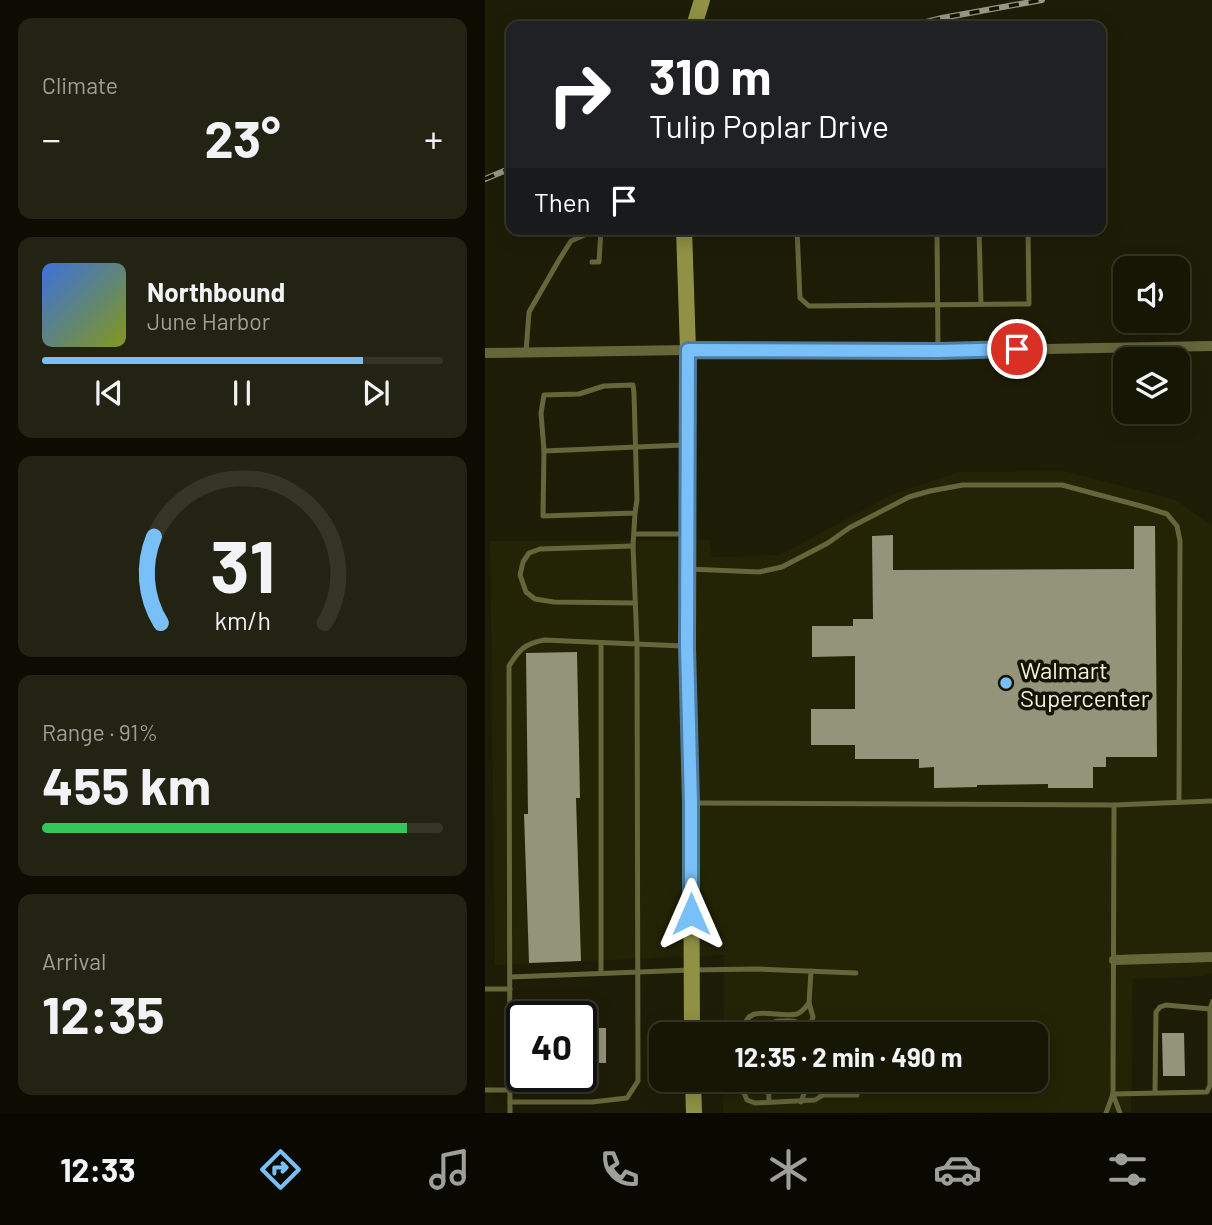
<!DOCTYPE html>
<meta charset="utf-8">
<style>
body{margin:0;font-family:Barlow,sans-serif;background:#232313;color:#f1f3f6;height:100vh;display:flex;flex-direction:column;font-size:26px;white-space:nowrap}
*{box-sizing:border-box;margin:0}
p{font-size:23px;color:#9e9f9a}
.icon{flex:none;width:38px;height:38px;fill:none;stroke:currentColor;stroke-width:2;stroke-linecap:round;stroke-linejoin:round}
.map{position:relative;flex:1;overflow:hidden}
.drawer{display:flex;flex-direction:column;gap:18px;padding:18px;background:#0c0c03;width:485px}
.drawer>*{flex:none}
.top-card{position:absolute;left:21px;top:21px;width:600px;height:214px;border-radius:14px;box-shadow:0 4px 18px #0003,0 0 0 2px #353527;background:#202124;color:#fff;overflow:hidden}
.controls{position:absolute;left:628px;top:256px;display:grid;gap:14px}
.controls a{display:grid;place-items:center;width:77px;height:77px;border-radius:14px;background:#161605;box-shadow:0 4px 18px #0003,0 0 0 2px #353527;font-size:35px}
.speed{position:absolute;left:21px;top:1001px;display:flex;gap:14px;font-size:35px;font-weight:700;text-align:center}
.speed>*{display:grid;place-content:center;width:91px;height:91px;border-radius:50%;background:#161605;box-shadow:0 4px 18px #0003,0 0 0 2px #353527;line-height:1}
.speed .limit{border:4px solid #111;border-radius:10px;background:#fff;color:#111}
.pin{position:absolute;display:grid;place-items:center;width:60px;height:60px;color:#fff;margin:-30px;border:4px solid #fff;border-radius:50%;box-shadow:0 2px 7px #0007}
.me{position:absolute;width:77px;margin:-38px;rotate:0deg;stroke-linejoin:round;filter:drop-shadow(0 0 5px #0008)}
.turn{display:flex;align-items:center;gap:24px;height:147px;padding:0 28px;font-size:32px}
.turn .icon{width:91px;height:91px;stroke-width:2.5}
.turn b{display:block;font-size:49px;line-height:60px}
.then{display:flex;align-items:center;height:66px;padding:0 28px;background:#0003;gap:14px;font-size:26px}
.big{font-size:52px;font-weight:700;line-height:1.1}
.drawer .widget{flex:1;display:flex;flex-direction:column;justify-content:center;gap:10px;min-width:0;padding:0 24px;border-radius:14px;background:#232313}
.drawer .dial{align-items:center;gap:0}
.dial svg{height:182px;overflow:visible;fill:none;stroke:#353527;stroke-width:7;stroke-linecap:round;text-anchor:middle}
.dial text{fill:#f1f3f6;stroke:none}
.song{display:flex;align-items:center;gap:21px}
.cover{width:84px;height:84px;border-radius:10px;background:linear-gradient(135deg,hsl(220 70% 55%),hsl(70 70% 35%))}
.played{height:7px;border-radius:4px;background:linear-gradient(90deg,#79bff8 80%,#353527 80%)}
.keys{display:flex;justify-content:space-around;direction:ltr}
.heat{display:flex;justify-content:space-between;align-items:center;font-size:38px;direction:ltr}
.charge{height:10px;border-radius:5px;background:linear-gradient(90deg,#34c759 91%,#353527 0)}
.trip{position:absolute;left:164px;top:1022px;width:399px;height:70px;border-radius:14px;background:#161605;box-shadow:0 4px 18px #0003,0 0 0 2px #353527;font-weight:700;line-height:70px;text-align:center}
.menu{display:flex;height:112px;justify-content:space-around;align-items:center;background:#090902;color:#9e9f9a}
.menu .icon{width:49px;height:49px}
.menu .selected{color:#79bff8}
.menu b{font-size:32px;color:#f1f3f6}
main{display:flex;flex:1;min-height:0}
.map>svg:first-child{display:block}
</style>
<main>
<section class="drawer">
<div class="widget"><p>Climate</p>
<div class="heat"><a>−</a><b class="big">23°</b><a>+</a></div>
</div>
<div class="widget">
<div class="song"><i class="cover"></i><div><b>Northbound</b><p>June Harbor</p></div></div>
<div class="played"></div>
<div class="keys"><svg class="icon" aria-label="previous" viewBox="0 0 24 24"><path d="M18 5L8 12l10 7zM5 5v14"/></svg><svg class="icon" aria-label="pause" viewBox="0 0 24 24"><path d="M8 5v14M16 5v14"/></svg><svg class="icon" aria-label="next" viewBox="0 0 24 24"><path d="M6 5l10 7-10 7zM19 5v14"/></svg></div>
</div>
<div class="widget dial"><svg viewBox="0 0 100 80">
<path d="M14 69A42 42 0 1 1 86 69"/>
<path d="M14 69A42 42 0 0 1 11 31" stroke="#79bff8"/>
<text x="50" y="56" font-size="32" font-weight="700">31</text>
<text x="50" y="72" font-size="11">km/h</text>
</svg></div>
<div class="widget"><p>Range · 91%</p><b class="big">455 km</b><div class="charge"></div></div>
<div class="widget"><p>Arrival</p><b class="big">12:35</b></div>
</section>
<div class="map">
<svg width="728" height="1113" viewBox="0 0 728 1113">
<rect width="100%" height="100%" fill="#1d1d07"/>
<path fill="#232305" d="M579,471L691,500L727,526V973L719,976L648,979L646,1112L238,1113V1080H551V1034H239V955L10,965L5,541L224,540L227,557L295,555L406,495L473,472Z"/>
<g fill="#93947a">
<path d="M649,526H670L672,757H621V767H608V788H563V784L492,785V787L449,788V767L434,768V759H370V745H326V709H370V656L327,657V626H368V619H388L387,536L408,535V570L649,569Z"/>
<path d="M92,652L95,798H91L96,961L44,963L39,814H43L41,653Z"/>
<rect x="96" y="1028" width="25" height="35"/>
<path d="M677,1033H699L700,1076H678Z"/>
</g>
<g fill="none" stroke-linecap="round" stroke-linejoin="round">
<g stroke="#656639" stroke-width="5">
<path d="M312,229L315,298L324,306L544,304L543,229"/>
<path d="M452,229L453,351"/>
<path d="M494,229L496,304"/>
<path d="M203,232L312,230"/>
<path d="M107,262H114L116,229"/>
<path d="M41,352L44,312L74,260L86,241L113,229"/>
<path d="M59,451L199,445"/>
<path d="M149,534H199"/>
<path d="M148,546L55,549L44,553L38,562L35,575L41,592L50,599L69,602L150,603"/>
<path d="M203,569L274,572L297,567L343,543L364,528L424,497L445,491L478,485H577L663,508L682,514L692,526L695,541L694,802"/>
<path d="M209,803L629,805L728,801"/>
<path d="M629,805L628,1094L635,1113"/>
<path d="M116,973V643"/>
<path d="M25,977L206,970L273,969L371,973"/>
<path d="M0,989H25"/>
<path d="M259,1034C258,1000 291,1019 312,1014C317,1012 321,1007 324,1003"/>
<path d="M282,1034C283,1031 285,1026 287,1024C290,1020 294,1021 298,1021C310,1020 318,1022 320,1034"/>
<path d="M326,1034L325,1026L328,1017L324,1003L326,971"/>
<path d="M259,1080V1093L262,1100L270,1103L330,1100L338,1095L327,1085V1080"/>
<path d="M283,1080L284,1102"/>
<path d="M0,1090H25"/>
<path d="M670,1093L671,1012L675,1007L681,1005L725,1009"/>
<path d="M628,1094L722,1092L725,1085V1009L728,1001"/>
<path d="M338,1095H372"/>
<path d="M25,1102H107L142,1098L153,1081L152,644L148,546L150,513L152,500L149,393L148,385L119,386L94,394L59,395L56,413L59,451L58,516L150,513"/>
<path d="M316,1102L321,1088L320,1080"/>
<path d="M25,1113L24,666C34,650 39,644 59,640L198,646"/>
<path d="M621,1113L628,1094"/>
</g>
<g stroke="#656639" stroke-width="10">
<path d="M0,353L203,350L453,351L728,346"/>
<path d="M629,960L728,957"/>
</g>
<g stroke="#909145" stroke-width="16">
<path d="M209,26L217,0"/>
<path d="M199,229L203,350L202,647L206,803L207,1034"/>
<path d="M208,1080L209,1113"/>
</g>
<g stroke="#979886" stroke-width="6">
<g id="rail">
<path d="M426,26L457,18L557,0"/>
<path d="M0,179L26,168"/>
</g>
</g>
<use href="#rail" stroke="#141301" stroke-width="3.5" stroke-dasharray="10" stroke-linecap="butt"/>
</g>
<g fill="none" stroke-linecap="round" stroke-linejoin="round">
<g stroke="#4f7ca1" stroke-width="18">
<path id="route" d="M206,914V803L202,647L203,350L453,351L532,349"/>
</g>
<use href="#route" stroke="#79bff8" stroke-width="12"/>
</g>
<circle fill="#79bff8" stroke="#141301" stroke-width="2.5" cx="521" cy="683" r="7"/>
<g text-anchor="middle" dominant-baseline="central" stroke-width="7" stroke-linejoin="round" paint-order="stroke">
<g font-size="24" fill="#f1f2e3" stroke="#141301" text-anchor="start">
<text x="535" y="669">Walmart<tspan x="535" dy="28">Supercenter</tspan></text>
</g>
</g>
</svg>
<div class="controls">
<a><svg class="icon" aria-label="sound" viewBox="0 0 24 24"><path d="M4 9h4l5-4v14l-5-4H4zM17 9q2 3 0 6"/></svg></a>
<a><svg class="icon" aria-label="layers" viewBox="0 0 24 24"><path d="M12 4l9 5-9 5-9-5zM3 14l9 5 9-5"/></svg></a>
</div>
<div class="speed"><div class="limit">40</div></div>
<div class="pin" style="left:532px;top:349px;background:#d93025"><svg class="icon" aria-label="arrive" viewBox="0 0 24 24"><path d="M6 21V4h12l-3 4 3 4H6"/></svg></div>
<svg class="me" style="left:206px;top:914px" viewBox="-20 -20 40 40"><path d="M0-17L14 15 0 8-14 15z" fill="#79bff8" stroke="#fff" stroke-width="4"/></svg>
<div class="trip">12:35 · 2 min · 490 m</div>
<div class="top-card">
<div class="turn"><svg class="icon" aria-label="right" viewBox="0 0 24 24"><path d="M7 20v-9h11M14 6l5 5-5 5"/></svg><div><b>310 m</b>Tulip Poplar Drive</div></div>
<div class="then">Then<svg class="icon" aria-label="arrive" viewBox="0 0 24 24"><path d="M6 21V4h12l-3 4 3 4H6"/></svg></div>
</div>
</div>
</main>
<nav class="menu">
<b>12:33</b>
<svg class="icon selected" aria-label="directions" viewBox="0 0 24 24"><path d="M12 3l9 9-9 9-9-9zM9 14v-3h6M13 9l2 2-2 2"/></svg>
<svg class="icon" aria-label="music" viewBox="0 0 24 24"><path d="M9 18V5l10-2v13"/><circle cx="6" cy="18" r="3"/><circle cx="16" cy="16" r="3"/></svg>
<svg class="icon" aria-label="phone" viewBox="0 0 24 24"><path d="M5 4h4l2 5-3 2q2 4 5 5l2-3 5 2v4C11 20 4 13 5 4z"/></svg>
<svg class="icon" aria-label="climate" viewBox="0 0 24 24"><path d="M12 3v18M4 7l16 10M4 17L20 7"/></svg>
<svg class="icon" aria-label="car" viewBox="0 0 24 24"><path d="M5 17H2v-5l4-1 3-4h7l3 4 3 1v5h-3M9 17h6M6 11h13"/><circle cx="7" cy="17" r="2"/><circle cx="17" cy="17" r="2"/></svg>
<svg class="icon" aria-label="filters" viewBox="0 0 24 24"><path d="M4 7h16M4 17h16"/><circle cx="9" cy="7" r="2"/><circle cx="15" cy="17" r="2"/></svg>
</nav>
